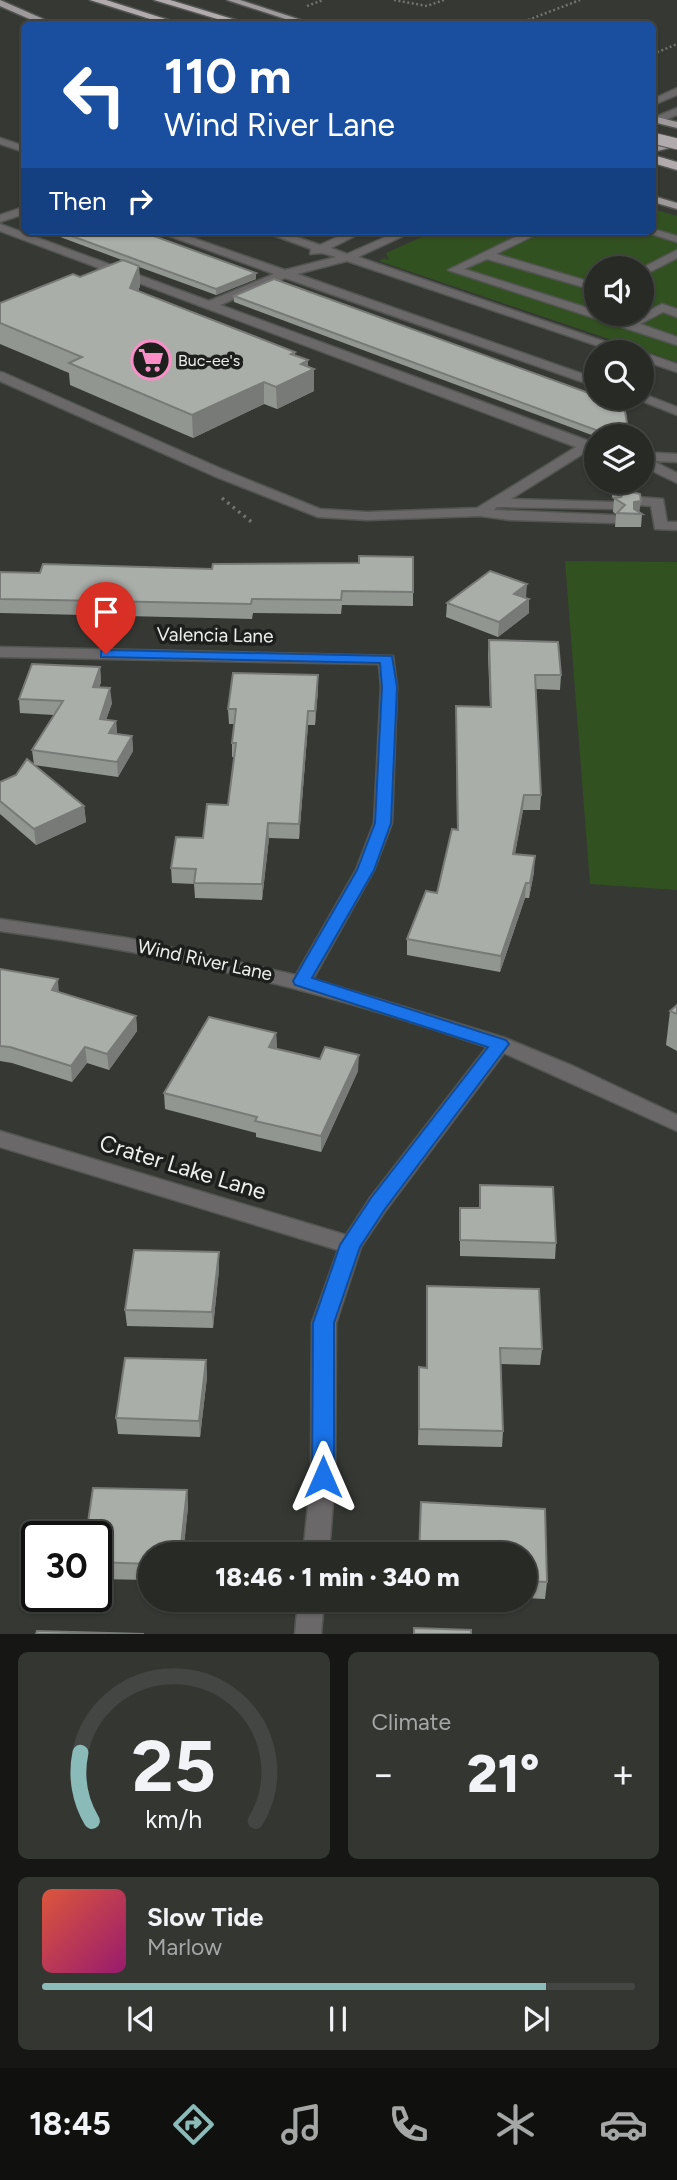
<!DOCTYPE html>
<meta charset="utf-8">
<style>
body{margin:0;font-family:Figtree,sans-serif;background:#343632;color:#f1f3f6;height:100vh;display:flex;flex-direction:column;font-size:26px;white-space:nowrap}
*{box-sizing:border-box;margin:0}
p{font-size:23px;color:#a5a7a7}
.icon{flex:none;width:38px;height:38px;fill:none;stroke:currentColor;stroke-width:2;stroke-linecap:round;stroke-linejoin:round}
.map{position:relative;height:1634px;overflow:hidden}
.side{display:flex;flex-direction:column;gap:18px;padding:18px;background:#161715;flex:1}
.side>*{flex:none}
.top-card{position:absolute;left:21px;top:21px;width:635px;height:214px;border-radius:10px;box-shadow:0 2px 5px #0004,0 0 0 2px #444643;background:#1a4fa0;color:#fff;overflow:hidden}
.controls{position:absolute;left:584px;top:256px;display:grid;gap:14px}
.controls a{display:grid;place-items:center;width:70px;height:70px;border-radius:50%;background:#282a26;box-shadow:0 2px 5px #0004,0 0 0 2px #444643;font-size:35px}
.speed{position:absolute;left:21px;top:1521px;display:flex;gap:14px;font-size:35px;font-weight:700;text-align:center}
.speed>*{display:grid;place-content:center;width:91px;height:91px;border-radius:50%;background:#282a26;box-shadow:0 2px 5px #0004,0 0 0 2px #444643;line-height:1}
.speed .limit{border:4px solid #111;border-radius:10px;background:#fff;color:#111}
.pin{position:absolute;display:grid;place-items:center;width:60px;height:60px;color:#fff;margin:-72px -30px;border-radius:50% 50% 50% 0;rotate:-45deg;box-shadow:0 0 7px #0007}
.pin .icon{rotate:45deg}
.me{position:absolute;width:77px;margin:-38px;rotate:0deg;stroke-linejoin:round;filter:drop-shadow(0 0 5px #0008)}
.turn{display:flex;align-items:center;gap:24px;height:147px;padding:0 28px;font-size:32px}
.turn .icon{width:91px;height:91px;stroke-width:2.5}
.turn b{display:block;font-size:49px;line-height:60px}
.then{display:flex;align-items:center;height:66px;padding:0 28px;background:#0003;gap:14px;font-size:26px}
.big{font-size:52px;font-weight:800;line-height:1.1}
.side .card{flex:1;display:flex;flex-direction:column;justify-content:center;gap:10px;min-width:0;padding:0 24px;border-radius:10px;background:#343632}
.side .dial{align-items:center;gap:0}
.dial svg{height:182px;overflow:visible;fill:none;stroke:#444643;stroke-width:7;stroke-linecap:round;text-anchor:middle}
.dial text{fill:#f1f3f6;stroke:none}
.song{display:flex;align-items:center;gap:21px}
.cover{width:84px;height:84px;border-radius:10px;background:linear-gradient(135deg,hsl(10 70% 55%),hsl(320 70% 35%))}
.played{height:7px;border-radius:4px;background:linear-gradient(90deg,#8bbbb9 85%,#444643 85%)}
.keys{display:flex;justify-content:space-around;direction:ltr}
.heat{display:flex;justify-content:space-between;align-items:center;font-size:38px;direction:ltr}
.side .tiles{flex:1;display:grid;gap:18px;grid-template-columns:1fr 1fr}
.card:last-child{grid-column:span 2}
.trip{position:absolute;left:138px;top:1542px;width:399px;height:70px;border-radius:35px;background:#282a26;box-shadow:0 2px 5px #0004,0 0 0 2px #444643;font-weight:800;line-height:70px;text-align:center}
.tab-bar{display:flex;height:112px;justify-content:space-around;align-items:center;background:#10110f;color:#a5a7a7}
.tab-bar .icon{width:49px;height:49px}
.tab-bar .on{color:#8bbbb9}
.tab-bar b{font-size:32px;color:#f1f3f6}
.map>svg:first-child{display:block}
</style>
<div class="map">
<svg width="677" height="1634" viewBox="0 0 677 1634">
<rect width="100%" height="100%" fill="#353833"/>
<g fill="#325121" fill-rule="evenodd">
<path d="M653,209L677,216V362L379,261L384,258L389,260L386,253L435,231H653ZM597,268H642V313H597Z"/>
<path d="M565,561L677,562V890L590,884Z"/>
</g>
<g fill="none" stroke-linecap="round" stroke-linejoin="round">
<g stroke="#525551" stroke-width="3">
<g id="minor">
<path d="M677,88V95L653,105V99Z"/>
<path d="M677,108V115L653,125V118Z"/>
<path d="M0,138L24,146V152L0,144Z"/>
<path d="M24,207V214L0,222V215Z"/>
<path d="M0,224L209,301L274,274L156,231H173L285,270L336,257L322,253L310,254L311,249L262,231H279L320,245L350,231H365L331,248L347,254L399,231H414L358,257L635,352H616L347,261L297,274L597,379V387L285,278L220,305L597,444V452L589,450L511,499L613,502L620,506L618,509L497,507L494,510L614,515L621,519L614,523L510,520L480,516L367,520L318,517L214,476L0,381V372L4,373L224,470L320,509L367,512L477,508L576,447L0,231Z"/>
<path d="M653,229L677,236V242L642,231Z"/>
<path d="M528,231H543L496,254L597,284V291L487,259L464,269L597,311V313L629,321L662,304L677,309V317L663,312L640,324L677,337V345L448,270Z"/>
<path d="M677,250V258L642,276V268Z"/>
<path d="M642,352L677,364V372L642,360Z"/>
<path d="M643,394L677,407V415L632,397H642Z"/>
<path d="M642,452L677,454V462L653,461L677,473V483L642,466Z"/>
<path d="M638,497L663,499L667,522H677V530L655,529L651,506L638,505L631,501Z"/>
<path d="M0,647L393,656L397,687L392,823L374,870L313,979L505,1038L573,1066L677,1115V1131L504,1053L386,1210L361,1247L336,1323L335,1477L329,1554H303L311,1477L312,1323L338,1250L0,1147V1131L346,1235L370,1198L487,1047C328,992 167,953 0,931V919L127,938L296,975L356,870L374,823L381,687L379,664L0,657Z"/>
<path d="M298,1600H324L321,1634H295Z"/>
</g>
</g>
<g stroke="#525551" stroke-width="3">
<g id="major">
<path d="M0,0L50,22L51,24H41L0,6Z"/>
<path d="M227,0H240L313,24H301Z"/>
<path d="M653,116L677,122V128L653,122Z"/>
<path d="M677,140V146L653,152V146Z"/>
<path d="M653,196L677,203V209L653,202Z"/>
</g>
</g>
<g stroke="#525551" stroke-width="3">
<g id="highway">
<path d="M90,0H106L181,24H166Z"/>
<path d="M154,0H170L249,24H234Z"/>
<path d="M653,155L677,162V170L653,163Z"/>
</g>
</g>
<g stroke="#71736f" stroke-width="2.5" stroke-dasharray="2 2.5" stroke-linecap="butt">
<path d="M394,0L427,6L444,0"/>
<path d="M307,6L323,0"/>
<path d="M528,20L580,0"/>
<path d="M618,22L622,24"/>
<path d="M653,54L677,44"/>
</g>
<path stroke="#71736f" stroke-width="3.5" stroke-dasharray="2.5 4.5" stroke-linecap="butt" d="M222,498L254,524"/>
<use href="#minor" fill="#6b686a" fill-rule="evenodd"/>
<use href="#major" fill="#9e999b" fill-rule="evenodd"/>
<use href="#highway" fill="#b2abae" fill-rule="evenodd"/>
<g stroke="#525551" stroke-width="13" stroke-linecap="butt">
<path id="highway-bridge" d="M653,138L677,144"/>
</g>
<use href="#highway-bridge" stroke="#b2abae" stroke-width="11"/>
</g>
<g fill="#929691">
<path d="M44,231H140L256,273V279L216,295L139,267L140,286L138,291L295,352V355L308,366L314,369V391L277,409L264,404L193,438L70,385L69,373L0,344V303L80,277L122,260Z"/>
<path d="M234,296L629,436H597V437L234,302Z"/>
<path d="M613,483L632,492L640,513L642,514L641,527H615L616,514L613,512L614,499L612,497Z"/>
<path d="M413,557V606L342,605L341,614L253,613L252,619L0,613V572L40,573L212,569L359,563Z"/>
<path d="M526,598L529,613L498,637L446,617L447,603Z"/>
<path d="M489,640L561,675L560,690L536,689L541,795L540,810H523L515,854L534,872L529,898H525L500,972L407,955V939L437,893L457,829L456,706L490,707L488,655Z"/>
<path d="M100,667L101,682L99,688L112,703L106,720L116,721L117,734L132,736L133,751L118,777L34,765L32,750L54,715L20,713L19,699Z"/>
<path d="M318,690L315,725H308L299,839L269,838L262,900L195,898L194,884L172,883L171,868L203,838L228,805L234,757H232V743L234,724H229L228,709Z"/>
<path d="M0,782L84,806L86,822L36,845L0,814Z"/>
<path d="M0,969L59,993L136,1016L137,1031L109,1070L87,1063L72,1082L12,1063L0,1061Z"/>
<path d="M677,1005V1051L666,1045L670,1011Z"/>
<path d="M276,1033L277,1049L358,1071L321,1152L256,1137V1133L165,1109L164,1093Z"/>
<path d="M480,1185L556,1243L555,1259L460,1256V1208H479Z"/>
<path d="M219,1269L213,1328L127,1326L125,1310Z"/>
<path d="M427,1286L542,1349L540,1365L501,1364L503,1431L502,1447L418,1445L419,1384L426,1367Z"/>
<path d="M206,1360L207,1377L200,1437L118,1434L116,1418Z"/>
<path d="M187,1490L188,1507L183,1554H150V1580L96,1579V1536Z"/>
<path d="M525,1554L547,1582L545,1599L525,1598Z"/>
</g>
<g fill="#777a76">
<path d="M139,266L140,286L131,309L130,288Z"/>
<path d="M256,273V279L216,295V289Z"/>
<path d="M308,360V372L314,369V391L277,409L276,387L301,364Z"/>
<path d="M264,382V404L193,438L192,415Z"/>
<path d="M641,501L639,514H633L634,502Z"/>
<path d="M527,584L526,598L514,594Z"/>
<path d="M529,599V613L498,637L499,622Z"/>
<path d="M100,667L101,682L94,702L93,687Z"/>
<path d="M318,675V690L315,725V711Z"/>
<path d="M110,688L112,703L101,734L100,719Z"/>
<path d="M308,711V725L299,839V824Z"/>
<path d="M116,721L117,736L109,733Z"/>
<path d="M132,736L133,751L118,777L117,762Z"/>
<path d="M524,795L523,810L512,869L513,854Z"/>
<path d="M84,806L86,822L36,845L34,829Z"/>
<path d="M268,823L269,838L262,900V884Z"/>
<path d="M535,856L534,872L529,898L530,883Z"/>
<path d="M526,883L525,898L500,972L501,956Z"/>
<path d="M58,979L59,995L52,990Z"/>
<path d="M136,1016L137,1031L109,1070L107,1054Z"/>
<path d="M276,1033L277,1049L269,1047Z"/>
<path d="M85,1047L87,1063L72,1082L71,1066Z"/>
<path d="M359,1055L358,1071L321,1152V1136Z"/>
<path d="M219,1252V1269L213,1328L212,1312Z"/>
<path d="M206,1360L207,1377L200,1437L199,1421Z"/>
<path d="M187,1490L188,1507L183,1554H180Z"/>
</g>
<g fill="#aaaea9" stroke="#777a76" stroke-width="2">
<path d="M58,231H140L256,273L216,289Z"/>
<path d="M123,260L139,266L130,288L295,352L291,354L308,360L301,364L314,369L276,387L264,382L192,415L69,363L82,357L0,323V303L73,274L80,277Z"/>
<path d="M274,279L597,396V397H601L624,405L629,436H612L234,296Z"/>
<path d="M613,483L632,484V492L640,494L641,501L634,502V509L642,514L617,513L625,505L614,498L621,497L624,492Z"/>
<path d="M359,556L413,557V592L342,591L341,600L252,599L251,604L0,599V572L40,573L43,564L212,569L213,564L359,563Z"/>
<path d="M490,571L527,584L514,594L529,599L499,622L447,603Z"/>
<path d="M489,640L558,642L561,675H535L541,795H524L513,854L535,856L530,883H526L501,956L407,939L426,891L437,893L452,829L458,830L456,706L491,707Z"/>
<path d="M32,664L100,667L93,687L110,688L100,719L116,721L109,733L132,736L117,762L32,750L63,701L19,699Z"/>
<path d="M233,673L318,675L315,711H308L299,824L268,823L262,884L194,883L196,869L171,868L176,837L203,838L207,804L228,805L236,743H232L236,709H228Z"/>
<path d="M27,759L84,806L34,829L0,801V782L16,775Z"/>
<path d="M0,969L58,979L52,990L136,1016L107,1054L85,1047L71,1066L10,1047L0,1046Z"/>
<path d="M677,1005V1014L670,1011Z"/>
<path d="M209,1017L276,1033L269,1047L320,1059L325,1047L359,1055L321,1136L255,1121L257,1117L164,1093Z"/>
<path d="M480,1185L553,1187L556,1243L460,1240V1208H480Z"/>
<path d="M134,1250L219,1252L212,1312L125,1310Z"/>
<path d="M427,1286L539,1289L542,1349L500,1348L503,1431L419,1429V1367L427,1368Z"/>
<path d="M125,1358L206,1360L199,1421L116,1418Z"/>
<path d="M93,1488L187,1490L180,1554H150V1564L96,1562V1536H86Z"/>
<path d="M421,1502L545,1509L547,1582L525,1581V1554H419Z"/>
<path d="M414,1628L471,1630V1634H414Z"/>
<path d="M37,1631L144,1634H36Z"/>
</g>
<path fill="#1a73e8" stroke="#114b97" stroke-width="2" d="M106,650L392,656L397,687L391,823L374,870L312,978L506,1040L509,1044L385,1209L360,1247L334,1323V1477L331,1484L323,1487L315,1484L312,1477L313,1323L340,1245L371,1198L488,1047L295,985L293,981L357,870L375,823L382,687L380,663L101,657V651Z"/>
<defs>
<g id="supermarket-ring" transform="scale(2.0125)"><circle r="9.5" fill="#1d1f1d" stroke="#fa8fc7" stroke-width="1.5"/><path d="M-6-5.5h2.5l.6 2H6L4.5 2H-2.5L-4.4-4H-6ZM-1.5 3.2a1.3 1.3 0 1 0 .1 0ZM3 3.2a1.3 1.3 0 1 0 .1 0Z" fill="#fa8fc7"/></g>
</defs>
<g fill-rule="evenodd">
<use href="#supermarket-ring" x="151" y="360"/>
</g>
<g text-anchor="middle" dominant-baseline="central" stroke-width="7" stroke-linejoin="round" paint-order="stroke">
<g font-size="16" fill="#edefec" stroke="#1d1f1d" text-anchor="start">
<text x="178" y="360">Buc-ee's</text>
</g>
<g font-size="19" fill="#edefec" stroke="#1d1f1d">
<text transform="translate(215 635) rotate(1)">Valencia Lane</text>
<text transform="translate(205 960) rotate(12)">Wind River Lane</text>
</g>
<g font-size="23" fill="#edefec" stroke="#1d1f1d">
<text transform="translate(183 1167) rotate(17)">Crater Lake Lane</text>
</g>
</g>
</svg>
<div class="controls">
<a><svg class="icon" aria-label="sound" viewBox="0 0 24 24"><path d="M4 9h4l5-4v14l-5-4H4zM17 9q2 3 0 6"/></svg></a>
<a><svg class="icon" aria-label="search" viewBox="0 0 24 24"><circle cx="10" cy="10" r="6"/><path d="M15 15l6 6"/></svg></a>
<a><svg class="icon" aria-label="layers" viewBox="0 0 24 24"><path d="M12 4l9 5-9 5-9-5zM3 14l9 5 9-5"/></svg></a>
</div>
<div class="speed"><div class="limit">30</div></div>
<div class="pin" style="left:106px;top:654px;background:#d93025"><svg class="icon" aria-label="arrive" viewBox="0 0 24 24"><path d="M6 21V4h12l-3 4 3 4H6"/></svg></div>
<svg class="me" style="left:323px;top:1477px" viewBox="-20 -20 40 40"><path d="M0-17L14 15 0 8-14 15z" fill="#1a73e8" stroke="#fff" stroke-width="4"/></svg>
<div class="trip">18:46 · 1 min · 340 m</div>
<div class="top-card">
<div class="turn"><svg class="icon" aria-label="left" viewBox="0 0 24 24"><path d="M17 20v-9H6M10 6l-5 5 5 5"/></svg><div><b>110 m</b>Wind River Lane</div></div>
<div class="then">Then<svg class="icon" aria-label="right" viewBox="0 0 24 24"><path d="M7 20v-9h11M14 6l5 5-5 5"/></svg></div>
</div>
</div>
<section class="side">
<div class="tiles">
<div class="card dial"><svg viewBox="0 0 100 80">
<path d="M14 69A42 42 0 1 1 86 69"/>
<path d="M14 69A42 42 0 0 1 9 39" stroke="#8bbbb9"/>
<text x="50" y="56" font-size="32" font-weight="700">25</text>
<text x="50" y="72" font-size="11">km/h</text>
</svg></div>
<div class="card"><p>Climate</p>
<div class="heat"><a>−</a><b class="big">21°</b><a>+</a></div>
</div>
<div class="card">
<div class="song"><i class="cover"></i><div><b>Slow Tide</b><p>Marlow</p></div></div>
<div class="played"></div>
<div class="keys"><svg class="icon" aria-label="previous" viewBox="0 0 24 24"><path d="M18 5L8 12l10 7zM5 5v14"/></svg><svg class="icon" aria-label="pause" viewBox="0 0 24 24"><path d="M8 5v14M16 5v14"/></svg><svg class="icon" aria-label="next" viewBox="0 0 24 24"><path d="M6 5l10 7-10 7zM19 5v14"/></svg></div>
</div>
</div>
</section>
<nav class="tab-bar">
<b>18:45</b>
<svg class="icon on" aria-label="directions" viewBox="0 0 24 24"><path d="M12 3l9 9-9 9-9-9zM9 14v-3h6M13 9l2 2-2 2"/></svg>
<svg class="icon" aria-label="music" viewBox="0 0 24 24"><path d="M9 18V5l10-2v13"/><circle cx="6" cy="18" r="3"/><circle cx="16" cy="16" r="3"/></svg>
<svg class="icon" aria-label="phone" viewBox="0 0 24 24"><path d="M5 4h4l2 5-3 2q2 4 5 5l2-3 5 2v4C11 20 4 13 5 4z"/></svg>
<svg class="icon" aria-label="climate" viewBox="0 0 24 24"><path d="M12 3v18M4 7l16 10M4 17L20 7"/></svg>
<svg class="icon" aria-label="car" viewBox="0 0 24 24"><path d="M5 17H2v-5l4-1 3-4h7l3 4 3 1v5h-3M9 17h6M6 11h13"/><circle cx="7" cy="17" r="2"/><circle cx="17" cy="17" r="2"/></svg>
</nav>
